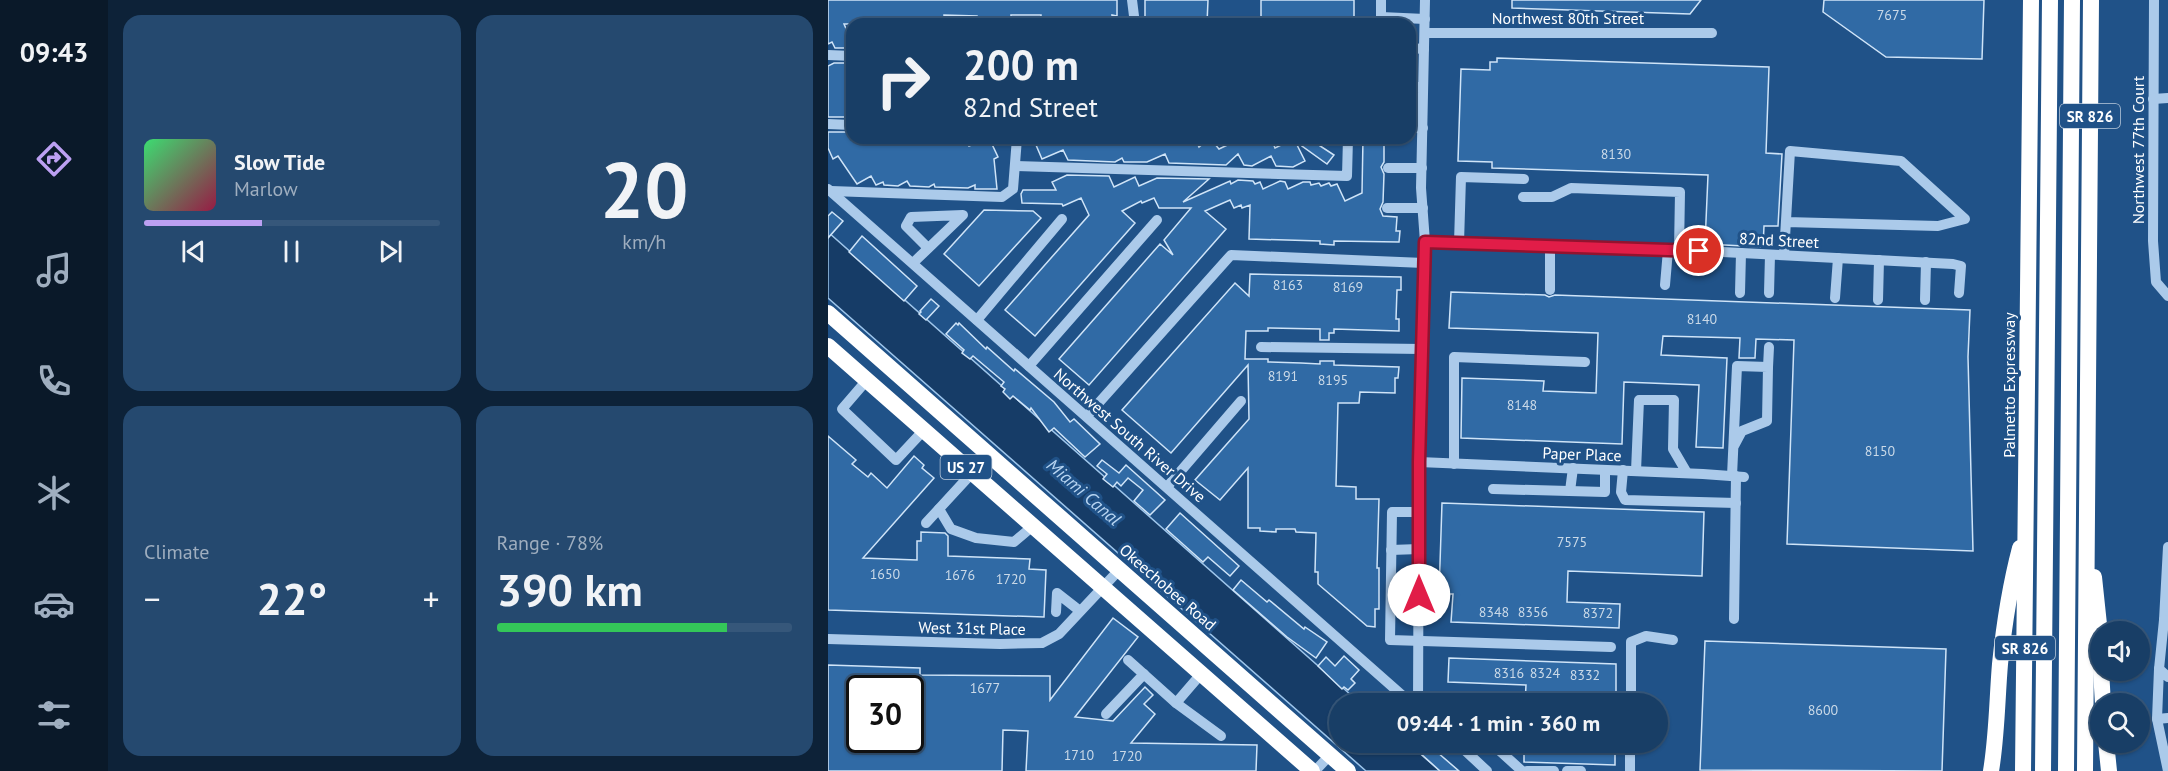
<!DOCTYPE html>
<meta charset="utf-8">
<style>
body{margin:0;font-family:"PT Sans",sans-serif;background:#25496f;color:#f1f3f6;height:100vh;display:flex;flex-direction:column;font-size:22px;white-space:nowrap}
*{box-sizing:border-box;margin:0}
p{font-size:20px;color:#9faebf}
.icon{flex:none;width:33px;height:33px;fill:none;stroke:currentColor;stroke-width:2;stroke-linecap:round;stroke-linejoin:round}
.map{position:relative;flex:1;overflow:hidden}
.sheet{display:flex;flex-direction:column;gap:15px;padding:15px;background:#0d2238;width:720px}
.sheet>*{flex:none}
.top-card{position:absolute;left:18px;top:18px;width:570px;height:126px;border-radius:18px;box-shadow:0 2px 4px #0004,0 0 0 2px #36577a;background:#183e66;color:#f1f3f6;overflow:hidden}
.controls{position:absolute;left:1262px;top:621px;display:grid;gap:12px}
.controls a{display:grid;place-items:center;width:60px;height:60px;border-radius:50%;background:#183e66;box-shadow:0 2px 4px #0004,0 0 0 2px #36577a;font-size:30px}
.speed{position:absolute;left:18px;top:675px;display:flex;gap:12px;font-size:30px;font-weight:700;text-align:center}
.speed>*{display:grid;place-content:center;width:78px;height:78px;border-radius:50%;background:#183e66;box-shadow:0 2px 4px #0004,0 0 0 2px #36577a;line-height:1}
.speed .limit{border:3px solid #111;border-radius:9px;background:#fff;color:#111}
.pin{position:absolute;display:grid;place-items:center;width:51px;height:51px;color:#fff;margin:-26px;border:3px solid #fff;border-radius:50%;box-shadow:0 2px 6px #0007}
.me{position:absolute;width:66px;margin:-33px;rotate:0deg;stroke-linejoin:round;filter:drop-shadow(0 0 4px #0008)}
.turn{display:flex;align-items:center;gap:21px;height:126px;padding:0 18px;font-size:27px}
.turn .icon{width:78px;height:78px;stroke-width:2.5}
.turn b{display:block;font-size:42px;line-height:51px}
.big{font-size:45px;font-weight:600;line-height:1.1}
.sheet .widget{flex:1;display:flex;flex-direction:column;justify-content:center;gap:9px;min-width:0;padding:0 21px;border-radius:18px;background:#25496f}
.sheet .dial{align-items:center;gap:0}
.dial b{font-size:78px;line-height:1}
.song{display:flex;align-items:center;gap:18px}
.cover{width:72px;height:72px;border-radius:9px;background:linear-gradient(135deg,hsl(140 70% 55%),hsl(340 70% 35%))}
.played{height:6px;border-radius:3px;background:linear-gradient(90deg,#bca0f2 40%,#36577a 40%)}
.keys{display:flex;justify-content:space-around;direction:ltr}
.heat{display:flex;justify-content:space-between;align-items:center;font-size:33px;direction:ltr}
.charge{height:9px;border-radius:4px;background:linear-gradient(90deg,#34c759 78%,#36577a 0)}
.sheet .tiles{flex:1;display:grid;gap:15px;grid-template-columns:repeat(2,1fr)}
.trip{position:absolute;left:501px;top:693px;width:339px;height:60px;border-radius:30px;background:#183e66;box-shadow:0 2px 4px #0004,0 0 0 2px #36577a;font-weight:600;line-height:60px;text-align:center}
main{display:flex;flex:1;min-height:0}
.tab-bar{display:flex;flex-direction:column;width:108px;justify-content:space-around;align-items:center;background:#0a1929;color:#9faebf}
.tab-bar .icon{width:42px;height:42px}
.tab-bar .active{color:#bca0f2}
.tab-bar b{font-size:27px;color:#f1f3f6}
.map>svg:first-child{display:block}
</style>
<main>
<nav class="tab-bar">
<b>09:43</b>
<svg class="icon active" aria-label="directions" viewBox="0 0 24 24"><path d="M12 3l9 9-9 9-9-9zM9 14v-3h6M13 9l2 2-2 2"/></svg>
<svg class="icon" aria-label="music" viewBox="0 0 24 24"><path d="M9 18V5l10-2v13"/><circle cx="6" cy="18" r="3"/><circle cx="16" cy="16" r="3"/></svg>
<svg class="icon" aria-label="phone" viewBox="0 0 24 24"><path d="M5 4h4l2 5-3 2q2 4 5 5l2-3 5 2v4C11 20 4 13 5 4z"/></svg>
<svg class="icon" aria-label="climate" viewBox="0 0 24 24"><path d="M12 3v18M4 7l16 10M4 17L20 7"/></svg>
<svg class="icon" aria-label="car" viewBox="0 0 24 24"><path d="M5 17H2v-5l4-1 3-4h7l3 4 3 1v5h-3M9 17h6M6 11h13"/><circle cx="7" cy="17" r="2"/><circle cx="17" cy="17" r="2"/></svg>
<svg class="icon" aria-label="filters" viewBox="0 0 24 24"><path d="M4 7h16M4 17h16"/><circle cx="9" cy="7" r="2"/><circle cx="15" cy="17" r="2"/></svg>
</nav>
<section class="sheet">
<div class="tiles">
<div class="widget">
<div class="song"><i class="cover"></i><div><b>Slow Tide</b><p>Marlow</p></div></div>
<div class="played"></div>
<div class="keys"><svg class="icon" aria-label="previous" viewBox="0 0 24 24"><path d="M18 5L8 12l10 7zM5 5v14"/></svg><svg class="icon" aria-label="pause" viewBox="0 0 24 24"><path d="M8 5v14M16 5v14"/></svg><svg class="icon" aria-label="next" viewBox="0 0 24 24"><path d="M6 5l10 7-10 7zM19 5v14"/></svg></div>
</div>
<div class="widget dial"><b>20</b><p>km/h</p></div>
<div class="widget"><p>Climate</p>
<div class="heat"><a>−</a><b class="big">22°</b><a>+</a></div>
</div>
<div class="widget"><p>Range · 78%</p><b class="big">390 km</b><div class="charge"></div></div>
</div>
</section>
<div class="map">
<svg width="1340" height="771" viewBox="0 0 1340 771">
<rect width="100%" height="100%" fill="#205288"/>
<path fill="#163c67" stroke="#9fc6eb" stroke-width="1.5" d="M0,232L532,703L512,704V742L580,743L612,771H538L0,298Z"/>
<g fill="#306aa5" stroke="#cfe4f8" stroke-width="1.5" fill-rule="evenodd">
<path d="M0,0H289V16L284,15V24L213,23V15H183V21H172L149,20V16L116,15V18L81,17L86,24H16L24,42V48H7L4,42L0,44Z"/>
<path d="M317,0H380L379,24H317Z"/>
<rect x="433" y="0" width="93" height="24"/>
<path d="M684,0H873L862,14L684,8Z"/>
<path d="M996,0H1156L1154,59L1058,57L995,12Z"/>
<path d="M669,58L941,67L938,153L954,154L950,226H936L935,247L877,244L880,175L664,168V162L630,161L633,69L662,70V62H669Z"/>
<path d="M6,63H22L24,67V89L17,92L24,106V117H0V66Z"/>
<path d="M0,132H24V138H52L55,143L60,141L62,144L75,138H91L93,142L101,138H135L141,146L161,138L170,157L166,159L169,189H147V185L140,188L107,187L106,184L101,187L82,186L79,181L70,186L56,185L55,182L48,185L43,176L29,184L10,156L5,159L0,148Z"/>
<path d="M205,138H268L271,143L282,138H293L296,143L305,138H342L346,145L360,138H367L371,147L382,138L391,149L414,138H419L422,145L435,138H443L447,148L466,139L477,161L465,167L448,166L443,156L424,166L416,165L410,154L398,165L341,163L337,154L319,162H296L294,158L287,162L240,160L235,150L214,159Z"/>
<path d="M480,138L506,155L499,164L474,146Z"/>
<path d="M535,138H556V162L553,167L556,174L555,202L552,209L555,216L569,217L568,231H572L571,242L506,241V245L492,244V241L421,239L422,205L414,208L413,205L406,208L402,200L377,211L398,229L261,385L231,359L332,244L345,255L336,240L363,208H331L326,198L314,203L313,201L294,211L307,223L207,336L177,310L261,215L253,198L235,206L234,204L194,203L193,194L195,190H228L224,182L239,175L281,176L286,187L307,177L311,186L329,178L381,179L355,202L402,181L403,184L410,180L425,181L427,184L432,182L435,189L452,181L457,182L460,189L475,182H482L483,185L491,183L493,186L501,183L503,186L509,184L517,201L534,193Z"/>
<path d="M156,210L205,211L213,218L151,286L116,254Z"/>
<path d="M4,212L15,221L0,238V216Z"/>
<path d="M34,236L89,286L76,301L21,252Z"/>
<path d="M422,274L573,277V290H569L568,319H571V331L506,329V333H501V340H492V329L440,328V331H418L417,359H440V362L473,363L492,364V361H506V365L571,367L570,378H567V393L532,392L531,403H510L508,486L528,487V499H551L549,568H551V609H547V627L539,626L490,584V572H487L488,533L468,532L467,529H448V532L432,531V528H420V468L392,500L367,480L421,419L420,365L343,453L294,410L407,283L421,296Z"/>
<path d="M623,292L717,295L721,297L727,295L1142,310L1140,357L1145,551L959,544L966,340L928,339L927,358H911L912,338L835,336L833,355L899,358L895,448L868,447L871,385L796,382L794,444L633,438L634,378L716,381L715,391L768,393L770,333L621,328Z"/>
<path d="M103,299L111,306L98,320L91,314L93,312L92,311Z"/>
<path d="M128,323L130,325L131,323L158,349L159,347L186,371L187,369L226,402L242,422L246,419L272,444L257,457L226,428L221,432L203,408L202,410L185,396L182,399L175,392L177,389L173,386L176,382L145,356L142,359L134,353L136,350L118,334Z"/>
<path d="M0,436L28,460L24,464L40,477L43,473L59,488L86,456L96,465L94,468L106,478L35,558L89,560V541H93V532L117,533L120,536V556L202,559L201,569L218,570L216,617L0,610Z"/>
<path d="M274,460L291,473L298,465L337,500L322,515L306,501L315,490L300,478L293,486L289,482L285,487L275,479L279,474L269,466Z"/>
<path d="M614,503L876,512L874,576L740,571L739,602L792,604L791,628L623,622L625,594H611Z"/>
<path d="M352,513L411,566L402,576L380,557L375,562L338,529Z"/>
<path d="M413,580L439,602L441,600L476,629L477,627L499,642L488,658L459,637L405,590Z"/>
<path d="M285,618L310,637L247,717L285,721L317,687L325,695L316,704L327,714L303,743L429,745L428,771H198L200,731L175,730L174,771H0V665L92,668V675L222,676V700ZM32,688H82V740H32Z"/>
<path d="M877,641L1118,649L1114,771L872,770Z"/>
<path d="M516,656L531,670L523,679L527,683L520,690L516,687L514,689L490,666L498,657L507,666Z"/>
<path d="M621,658L788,664V704H697L698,685L620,682Z"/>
<path d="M696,742H787V765L696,762Z"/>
<path d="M582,744L602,746L631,771H612Z"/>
</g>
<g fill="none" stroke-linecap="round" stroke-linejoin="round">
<g stroke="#abcaea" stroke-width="10">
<path d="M304,0L307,24"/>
<path d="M553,0V17L597,19"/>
<path d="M1326,0L1325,241L1328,282L1340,296"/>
<path d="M597,33H884"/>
<path d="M582,48L596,49"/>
<path d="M0,55L24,56"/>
<path d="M582,87H595"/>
<path d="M1325,99L1340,98"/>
<path d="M0,124L24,125"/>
<path d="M582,128H595"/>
<path d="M187,166L519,176L520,138"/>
<path d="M560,168H594"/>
<path d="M0,189L584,704"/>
<path d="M3,191L174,197L185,189L189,138"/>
<path d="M695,197H724L743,188L852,192L851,250"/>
<path d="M559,208H595"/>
<path d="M597,242L817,248L1125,264L1133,266L1131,293"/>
<path d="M631,243L633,177L696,179"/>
<path d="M722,246V290"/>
<path d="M956,255L962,151L1073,161L1137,219L1110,226L958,222"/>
<path d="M85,263L135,215L83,217L78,226L100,248"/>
<path d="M837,285L840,250"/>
<path d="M912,293L913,253"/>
<path d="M941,293L942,255"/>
<path d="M1007,298L1010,258"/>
<path d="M1050,300L1051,260"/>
<path d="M1097,300L1098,262"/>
<path d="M149,320L234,219"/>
<path d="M433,347L594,349"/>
<path d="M201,366L329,220"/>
<path d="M940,367L941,347"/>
<path d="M39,380L14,409L68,460L96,430"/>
<path d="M259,416L403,255L596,263"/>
<path d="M591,462L875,474L916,477"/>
<path d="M626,464V357L757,362"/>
<path d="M795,470L793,492L797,500L908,503"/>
<path d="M808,471L811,400H846L845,449L859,473"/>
<path d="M904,476L909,366L940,367L939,421L914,431L906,446"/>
<path d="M339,487L413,401"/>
<path d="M665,489L777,492V470"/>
<path d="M742,491L745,468"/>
<path d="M111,509L123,529L148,538L186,542L205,526"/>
<path d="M591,512H564L562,640L783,647"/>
<path d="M98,523L144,473"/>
<path d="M563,550L591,549"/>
<path d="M228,612L229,593L252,611"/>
<path d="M906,619L908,476"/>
<path d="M1336,620L1340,547"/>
<path d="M0,639L172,644L214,643L231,634L292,569"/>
<path d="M300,660L348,703L373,674"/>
<path d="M1331,669L1336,620L1339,623"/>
<path d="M348,703L393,736"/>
<path d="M590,704L591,462L597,242L593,188L597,0"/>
<path d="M803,704V642L818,636L845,640"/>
<path d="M278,714L316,674"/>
<path d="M1329,719L1331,669L1340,677"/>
<path d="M628,742L659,771"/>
<path d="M662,742L694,771"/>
<path d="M487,771L502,755"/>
<path d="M699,771H726"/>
<path d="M739,771H753"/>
<path d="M802,771V742"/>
<path d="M1340,771L1329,719L1340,718"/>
</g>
<g stroke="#fff" stroke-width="16">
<path d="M0,313L520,771"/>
<path d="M0,346L484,771"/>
<path d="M1266,577L1272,634"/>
<path d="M1273,670L1275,704"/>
<path d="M1278,742L1281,771"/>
<path d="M1163,771C1169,735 1169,700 1172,664C1176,625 1182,586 1192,548"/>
<path d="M1195,771L1203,0"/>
<path d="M1215,771L1222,0"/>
<path d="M1238,771L1244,0"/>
<path d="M1257,771L1263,0"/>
</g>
</g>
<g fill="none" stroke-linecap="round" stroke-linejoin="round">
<g stroke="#92132f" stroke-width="15">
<path id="route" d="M591,595V462L597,242L871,251"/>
</g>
<use href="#route" stroke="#e11d48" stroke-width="10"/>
</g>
<g text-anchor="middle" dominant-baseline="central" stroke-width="6" stroke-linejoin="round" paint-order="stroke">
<g font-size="14" fill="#cbdae8">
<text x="1064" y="15">7675</text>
<text x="788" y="154">8130</text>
<text x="460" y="285">8163</text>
<text x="520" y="287">8169</text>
<text x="874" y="319">8140</text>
<text x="455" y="376">8191</text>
<text x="505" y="380">8195</text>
<text x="694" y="405">8148</text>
<text x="1052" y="451">8150</text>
<text x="744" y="542">7575</text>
<text x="57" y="574">1650</text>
<text x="132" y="575">1676</text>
<text x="183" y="579">1720</text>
<text x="666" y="612">8348</text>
<text x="705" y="612">8356</text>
<text x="770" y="613">8372</text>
<text x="681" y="673">8316</text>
<text x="717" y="673">8324</text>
<text x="757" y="675">8332</text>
<text x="157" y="688">1677</text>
<text x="995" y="710">8600</text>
<text x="251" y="755">1710</text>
<text x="299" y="756">1720</text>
</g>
<g fill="#205288" stroke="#bccbdb" stroke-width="1.5">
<rect x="1232" y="104" width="60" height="24" rx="4.5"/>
<rect x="112.5" y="455" width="51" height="24" rx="4.5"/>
<rect x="1167" y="636" width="60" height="24" rx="4.5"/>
</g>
<g font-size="15" font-weight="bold" fill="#fff">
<text x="1262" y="116">SR 826</text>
<text x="138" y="467">US 27</text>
<text x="1197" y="648">SR 826</text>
</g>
<g font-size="16" fill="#fff" stroke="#205288">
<text x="740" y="18">Northwest 80th Street</text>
<text transform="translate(1310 150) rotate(-90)">Northwest 77th Court</text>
<text transform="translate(951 240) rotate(3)">82nd Street</text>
<text transform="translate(1181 385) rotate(-90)">Palmetto Expressway</text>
<text transform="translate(302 435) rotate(41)">Northwest South River Drive</text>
<text transform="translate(754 454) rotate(2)">Paper Place</text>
<text transform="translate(340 587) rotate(41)">Okeechobee Road</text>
<text transform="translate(144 628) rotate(1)">West 31st Place</text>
</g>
<g font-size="18" font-style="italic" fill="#b7d4f1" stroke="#205288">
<text transform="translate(256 492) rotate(41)">Miami Canal</text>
</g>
</g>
</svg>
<div class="controls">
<a><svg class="icon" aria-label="sound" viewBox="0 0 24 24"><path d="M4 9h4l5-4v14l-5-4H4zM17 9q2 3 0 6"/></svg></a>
<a><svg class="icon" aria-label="search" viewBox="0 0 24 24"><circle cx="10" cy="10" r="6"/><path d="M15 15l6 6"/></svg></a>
</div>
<div class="speed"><div class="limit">30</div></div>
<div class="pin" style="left:871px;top:251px;background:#d93025"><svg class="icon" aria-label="arrive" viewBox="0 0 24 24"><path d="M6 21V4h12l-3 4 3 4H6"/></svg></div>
<svg class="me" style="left:591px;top:595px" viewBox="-20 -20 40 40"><circle r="19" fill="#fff"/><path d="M0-13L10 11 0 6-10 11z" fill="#e11d48"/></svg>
<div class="trip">09:44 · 1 min · 360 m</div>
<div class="top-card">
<div class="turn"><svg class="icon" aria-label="right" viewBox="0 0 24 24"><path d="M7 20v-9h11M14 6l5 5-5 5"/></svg><div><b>200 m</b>82nd Street</div></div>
</div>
</div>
</main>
